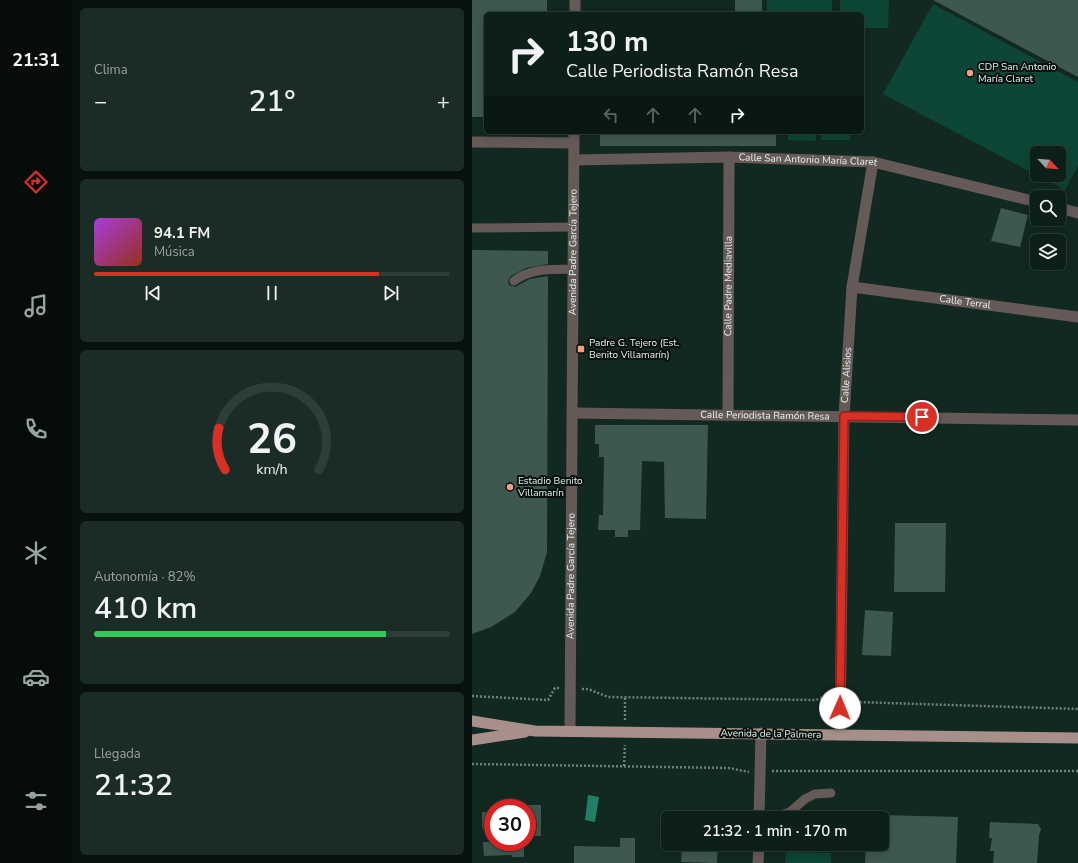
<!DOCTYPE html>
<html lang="es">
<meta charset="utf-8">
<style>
body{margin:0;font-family:"Nunito Sans",sans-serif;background:#1b2c26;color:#f1f3f6;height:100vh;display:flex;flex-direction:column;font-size:15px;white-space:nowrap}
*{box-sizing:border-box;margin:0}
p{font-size:13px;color:#9aa2a2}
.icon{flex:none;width:22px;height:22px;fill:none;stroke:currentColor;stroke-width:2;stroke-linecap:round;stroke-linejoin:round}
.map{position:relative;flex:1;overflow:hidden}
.side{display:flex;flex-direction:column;gap:8px;padding:8px;background:#07110e;width:400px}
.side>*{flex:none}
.top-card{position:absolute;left:12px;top:12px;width:380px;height:122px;border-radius:6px;box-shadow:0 2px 10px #0003,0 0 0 1px #2d3d38;background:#0d1f19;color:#f1f3f6;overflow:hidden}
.needle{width:26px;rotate:116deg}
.tools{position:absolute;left:558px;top:146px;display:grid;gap:8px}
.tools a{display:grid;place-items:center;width:36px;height:36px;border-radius:6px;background:#0d1f19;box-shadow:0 2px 10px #0003,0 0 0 1px #2d3d38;font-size:20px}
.speed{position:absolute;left:12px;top:799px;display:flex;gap:8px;font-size:20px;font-weight:700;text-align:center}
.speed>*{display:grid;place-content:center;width:52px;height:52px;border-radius:50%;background:#0d1f19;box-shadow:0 2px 10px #0003,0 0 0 1px #2d3d38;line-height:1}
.speed .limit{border:6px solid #d22;background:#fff;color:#111}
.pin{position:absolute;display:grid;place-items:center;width:34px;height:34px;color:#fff;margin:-17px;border:2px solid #fff;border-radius:50%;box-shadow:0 1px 4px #0007}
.me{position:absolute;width:44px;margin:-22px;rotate:1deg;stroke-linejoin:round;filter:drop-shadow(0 0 3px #0008)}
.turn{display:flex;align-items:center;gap:14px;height:84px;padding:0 16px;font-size:18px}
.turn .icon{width:52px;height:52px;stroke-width:2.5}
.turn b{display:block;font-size:28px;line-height:34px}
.lanes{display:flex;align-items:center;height:38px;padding:0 16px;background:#0003;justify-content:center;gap:20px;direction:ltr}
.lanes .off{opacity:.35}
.big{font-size:30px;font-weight:600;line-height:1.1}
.side .card{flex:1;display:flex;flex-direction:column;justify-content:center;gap:6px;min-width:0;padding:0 14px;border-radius:6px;background:#1b2c26}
.side .dial{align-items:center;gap:0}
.dial svg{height:104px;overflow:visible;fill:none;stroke:#2d3d38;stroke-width:7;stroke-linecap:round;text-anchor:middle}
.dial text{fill:#f1f3f6;stroke:none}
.song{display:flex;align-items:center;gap:12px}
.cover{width:48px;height:48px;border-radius:6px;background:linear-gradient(135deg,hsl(280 70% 55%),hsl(10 70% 35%))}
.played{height:4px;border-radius:2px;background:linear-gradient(90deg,#d93025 80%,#2d3d38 80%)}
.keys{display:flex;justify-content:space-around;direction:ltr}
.heat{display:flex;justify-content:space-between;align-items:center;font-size:22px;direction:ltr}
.charge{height:6px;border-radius:3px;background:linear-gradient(90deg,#34c759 82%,#2d3d38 0)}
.trip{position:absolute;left:189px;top:811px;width:228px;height:40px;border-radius:6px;background:#0d1f19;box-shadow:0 2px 10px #0003,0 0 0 1px #2d3d38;font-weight:600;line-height:40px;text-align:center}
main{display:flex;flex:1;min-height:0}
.dock{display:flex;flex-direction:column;width:72px;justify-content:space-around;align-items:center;background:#050c0a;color:#9aa2a2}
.dock .icon{width:28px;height:28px}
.dock .current{color:#d93025}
.dock b{font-size:18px;color:#f1f3f6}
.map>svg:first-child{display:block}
</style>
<main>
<nav class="dock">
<b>21:31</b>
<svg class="icon current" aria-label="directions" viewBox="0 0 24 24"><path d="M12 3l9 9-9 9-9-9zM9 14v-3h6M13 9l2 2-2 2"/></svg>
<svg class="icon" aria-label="music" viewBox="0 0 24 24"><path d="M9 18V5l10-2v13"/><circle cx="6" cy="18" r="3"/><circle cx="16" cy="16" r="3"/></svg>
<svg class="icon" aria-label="phone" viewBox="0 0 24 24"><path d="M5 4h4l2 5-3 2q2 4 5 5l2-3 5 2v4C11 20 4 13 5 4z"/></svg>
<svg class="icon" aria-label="climate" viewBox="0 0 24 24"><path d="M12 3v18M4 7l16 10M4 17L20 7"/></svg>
<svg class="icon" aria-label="car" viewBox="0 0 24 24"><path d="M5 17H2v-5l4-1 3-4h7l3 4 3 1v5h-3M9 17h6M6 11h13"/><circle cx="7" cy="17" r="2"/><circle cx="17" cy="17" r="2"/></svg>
<svg class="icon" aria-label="filters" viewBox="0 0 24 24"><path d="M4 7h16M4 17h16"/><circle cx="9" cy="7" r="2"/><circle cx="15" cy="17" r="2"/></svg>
</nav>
<section class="side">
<div class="card"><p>Clima</p>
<div class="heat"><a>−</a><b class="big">21°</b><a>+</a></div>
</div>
<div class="card">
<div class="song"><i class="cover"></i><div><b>94.1 FM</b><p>Música</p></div></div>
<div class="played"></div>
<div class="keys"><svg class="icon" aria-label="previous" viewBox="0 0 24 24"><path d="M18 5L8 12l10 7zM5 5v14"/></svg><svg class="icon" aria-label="pause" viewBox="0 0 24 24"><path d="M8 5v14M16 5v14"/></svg><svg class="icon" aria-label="next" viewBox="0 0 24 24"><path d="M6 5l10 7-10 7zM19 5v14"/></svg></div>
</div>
<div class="card dial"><svg viewBox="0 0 100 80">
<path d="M14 69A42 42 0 1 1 86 69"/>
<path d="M14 69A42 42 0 0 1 9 37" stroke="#d93025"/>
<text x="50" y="56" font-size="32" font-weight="700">26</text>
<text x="50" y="72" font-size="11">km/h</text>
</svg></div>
<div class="card"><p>Autonomía · 82%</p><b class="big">410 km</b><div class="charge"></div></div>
<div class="card"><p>Llegada</p><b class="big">21:32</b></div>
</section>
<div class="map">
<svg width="606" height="863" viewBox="0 0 606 863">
<rect width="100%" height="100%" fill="#112921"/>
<g fill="#0d4636" fill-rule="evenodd">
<rect x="295" y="0" width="65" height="14"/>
<path d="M368,0H417L416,28H390V14H368Z"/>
<path d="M461,4L606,82V166L593,190L411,94ZM565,153H587V175H565Z"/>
<path d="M316,132H344V141L316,140Z"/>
<rect x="349" y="132" width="29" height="8"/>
<path d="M314,852L359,853V863H313Z"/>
</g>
<path fill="#208065" d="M116,795L127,797L123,822L113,820Z"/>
<g fill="#3f584f">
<path d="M0,0H75V14H14V117H0Z"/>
<rect x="263" y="0" width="27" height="14"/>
<path d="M461,0H606V77L502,22Z"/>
<rect x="128" y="132" width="176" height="14"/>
<path d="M529,208L556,215L548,247L519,241Z"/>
<path d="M0,250L76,251V264L54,268L39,276L36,281L37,285L43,287L58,279L76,276L75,552L68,576L59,593L43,612L19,627L0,634Z"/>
<path d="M123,425H236L234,519L193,518L192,462L170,461L168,530H156V537H143V530H126L127,515H131L132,457H127V444H123Z"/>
<path d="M423,523H474L473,592H422Z"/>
<path d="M393,610L421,612L419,656L390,655Z"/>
<rect x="55" y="805" width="14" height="31"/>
<rect x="10" y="812" width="11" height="16"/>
<path d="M410,815L486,817L484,863H393L394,844H410Z"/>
<path d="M518,822L566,824L569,829L567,835L565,863H521L522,851H518L520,838H517Z"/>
<path d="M148,838H163V863H102V846L148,847Z"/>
<path d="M11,842H52V857H40V855L12,856Z"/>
<path d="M210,844H246L245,863L209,862Z"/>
</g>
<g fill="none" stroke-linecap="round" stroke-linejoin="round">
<g stroke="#6e817a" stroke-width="2.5" stroke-dasharray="2 2" stroke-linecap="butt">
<path d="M110,689H116L136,697L344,700L356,695"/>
<path d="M0,696L76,700L83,688H87"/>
<path d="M381,699L384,702L606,709"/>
<path d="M153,720V696"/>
<path d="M0,764L257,768L277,772"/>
<path d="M152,766L153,745"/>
<path d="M300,771H606"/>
</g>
<g stroke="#655a57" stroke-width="9">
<path d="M0,228L102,227"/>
<path d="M42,281C60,267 81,270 102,269"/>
<path d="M287,815H309L318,812L333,799L343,794L359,793"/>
</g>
<g stroke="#655a57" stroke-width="11">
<path id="s1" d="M102,160L257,157L401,162L565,202"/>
<path d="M587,208L606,213"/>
<path id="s2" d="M380,287L606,317"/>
<path id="s3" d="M101,413L606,420"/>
<path id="s4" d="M256,415L257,157"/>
<path id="s5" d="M368,735L372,416L380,287L401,162"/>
<path d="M287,818L289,733"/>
<path d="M286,863L287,844"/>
</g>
<g stroke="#655a57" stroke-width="11">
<path d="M103,14V0"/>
<path d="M0,142L102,143"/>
<path id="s6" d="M98,731L102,132"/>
</g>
<g stroke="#a79089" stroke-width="11">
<path d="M0,721L63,731L606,738"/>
<path d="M0,740L53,732"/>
</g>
</g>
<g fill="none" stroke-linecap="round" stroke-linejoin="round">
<g stroke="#8d1f18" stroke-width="10">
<path id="route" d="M368,708L372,416L450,417"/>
</g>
<use href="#route" stroke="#d93025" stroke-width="7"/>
</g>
<g fill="#f39f84" stroke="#060f0c" stroke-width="1.5">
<circle cx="498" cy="73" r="4"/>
<rect x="105" y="345" width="8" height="8" rx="2"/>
<circle cx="38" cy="487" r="4"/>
</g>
<g text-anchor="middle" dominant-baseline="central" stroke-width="4" stroke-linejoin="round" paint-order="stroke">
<g font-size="10" fill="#e7f5ef" stroke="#060f0c" text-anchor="start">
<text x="506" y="67">CDP San Antonio<tspan x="506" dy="12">María Claret</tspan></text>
<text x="117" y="343">Padre G. Tejero (Est.<tspan x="117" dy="12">Benito Villamarín)</tspan></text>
<text x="46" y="481">Estadio Benito<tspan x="46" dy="12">Villamarín</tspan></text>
</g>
<g font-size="10" fill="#e7f5ef" stroke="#060f0c">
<text stroke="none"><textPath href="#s1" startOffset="234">Calle San Antonio María Claret</textPath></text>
<text stroke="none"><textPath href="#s6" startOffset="479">Avenida Padre García Tejero</textPath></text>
<text stroke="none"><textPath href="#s4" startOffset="129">Calle Padre Mediavilla</textPath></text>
<text stroke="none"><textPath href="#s2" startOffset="114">Calle Terral</textPath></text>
<text stroke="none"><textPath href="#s5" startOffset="360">Calle Alisios</textPath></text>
<text stroke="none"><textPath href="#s3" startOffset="192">Calle Periodista Ramón Resa</textPath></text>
<text stroke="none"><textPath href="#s6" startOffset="155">Avenida Padre García Tejero</textPath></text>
<text transform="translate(299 734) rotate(1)">Avenida de la Palmera</text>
</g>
</g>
</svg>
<div class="tools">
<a><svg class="needle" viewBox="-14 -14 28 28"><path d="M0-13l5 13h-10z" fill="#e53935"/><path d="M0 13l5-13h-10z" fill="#9aa2a2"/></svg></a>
<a><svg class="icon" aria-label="search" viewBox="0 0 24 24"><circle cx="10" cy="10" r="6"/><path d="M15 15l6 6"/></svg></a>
<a><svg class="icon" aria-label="layers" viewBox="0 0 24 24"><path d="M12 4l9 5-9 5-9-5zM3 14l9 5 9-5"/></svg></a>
</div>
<div class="speed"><div class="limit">30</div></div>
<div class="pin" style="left:450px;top:417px;background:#d93025"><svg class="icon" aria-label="arrive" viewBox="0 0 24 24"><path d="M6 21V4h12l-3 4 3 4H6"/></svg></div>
<svg class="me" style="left:368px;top:708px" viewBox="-20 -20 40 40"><circle r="19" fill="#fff"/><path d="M0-13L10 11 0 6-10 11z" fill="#d93025"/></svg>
<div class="trip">21:32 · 1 min · 170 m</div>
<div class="top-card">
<div class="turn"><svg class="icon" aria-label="right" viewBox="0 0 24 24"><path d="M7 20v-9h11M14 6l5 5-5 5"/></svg><div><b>130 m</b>Calle Periodista Ramón Resa</div></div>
<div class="lanes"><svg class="icon off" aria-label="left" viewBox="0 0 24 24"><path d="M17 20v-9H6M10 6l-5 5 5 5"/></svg><svg class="icon off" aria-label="ahead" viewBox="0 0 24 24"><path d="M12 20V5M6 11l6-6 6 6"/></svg><svg class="icon off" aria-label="ahead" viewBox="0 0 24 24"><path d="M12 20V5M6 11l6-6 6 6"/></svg><svg class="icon" aria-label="right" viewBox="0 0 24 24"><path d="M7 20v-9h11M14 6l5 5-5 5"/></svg></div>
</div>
</div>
</main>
